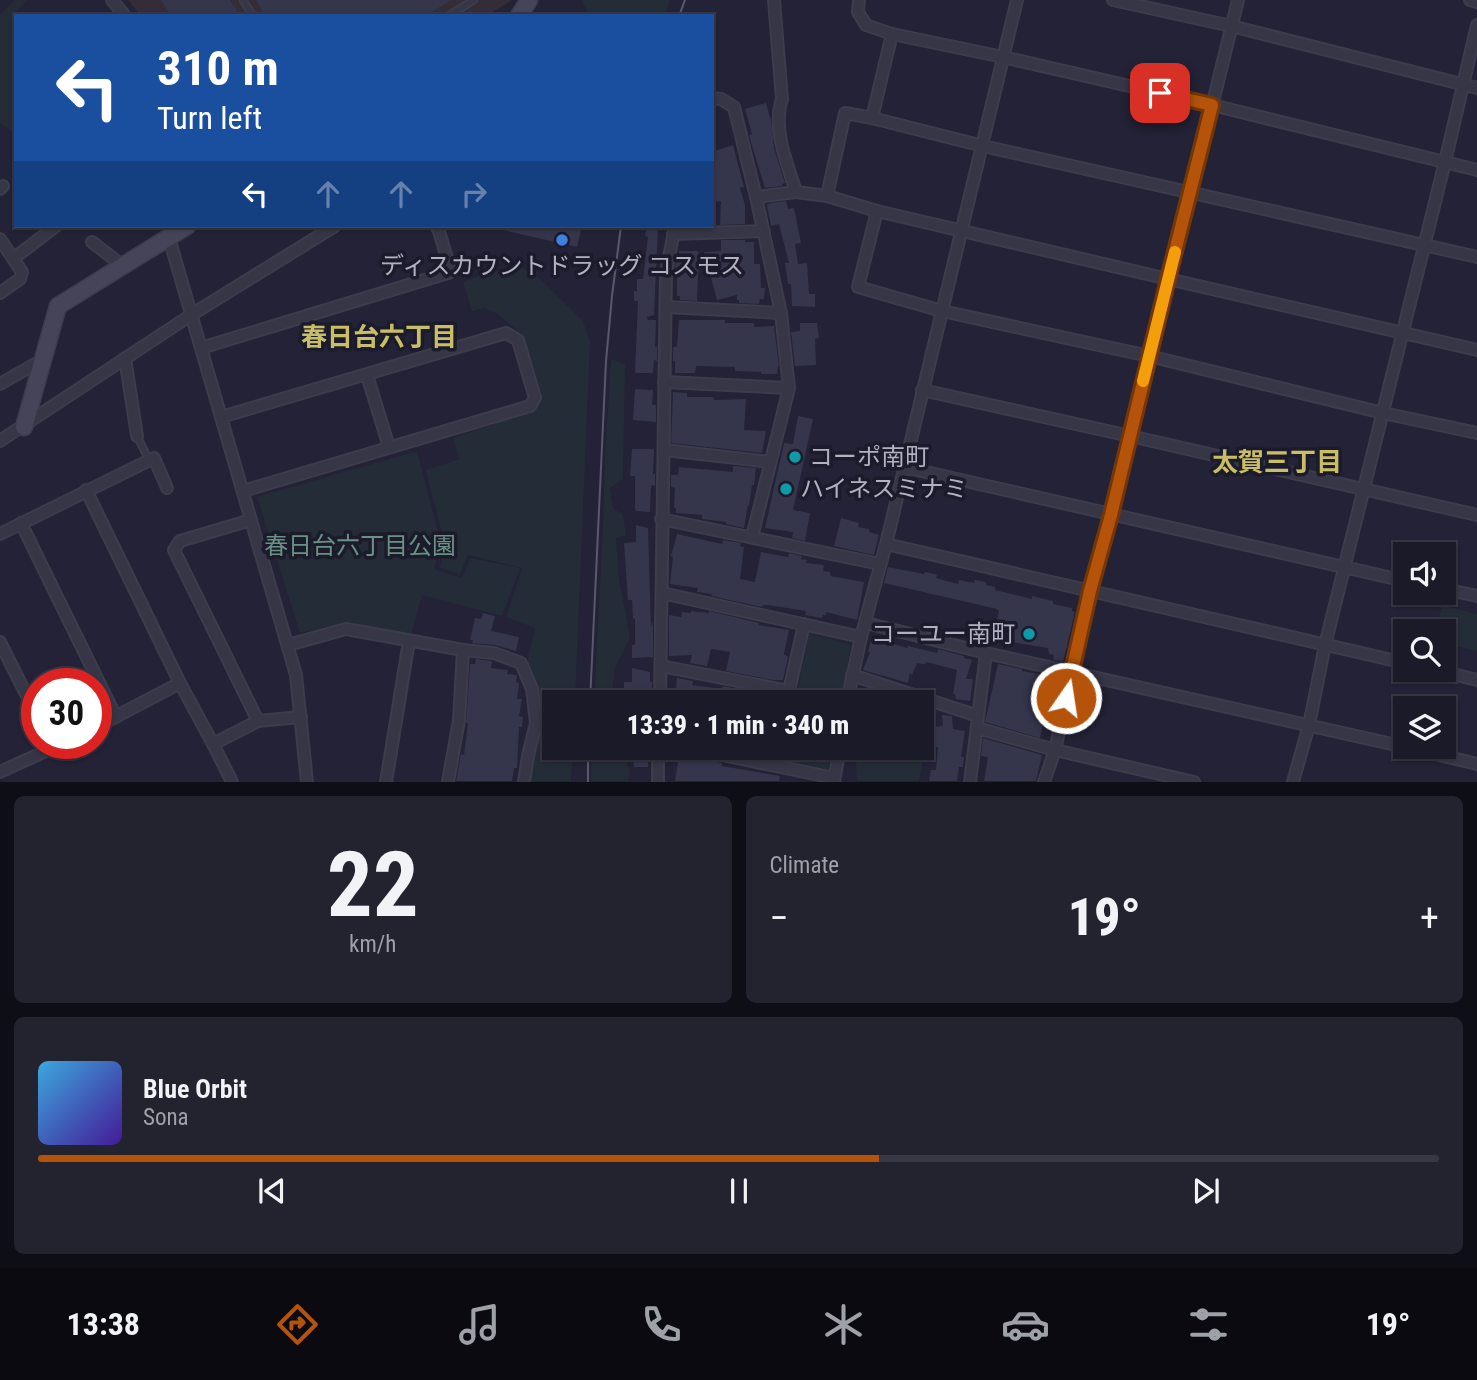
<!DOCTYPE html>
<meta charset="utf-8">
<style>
body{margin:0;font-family:"Roboto Condensed","Noto Sans JP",sans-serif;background:#232330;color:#f1f3f6;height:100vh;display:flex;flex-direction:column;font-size:26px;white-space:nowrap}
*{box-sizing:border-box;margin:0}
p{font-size:23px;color:#9fa1a8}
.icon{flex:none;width:38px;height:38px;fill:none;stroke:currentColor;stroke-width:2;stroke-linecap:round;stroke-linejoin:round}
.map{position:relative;height:782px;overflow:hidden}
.details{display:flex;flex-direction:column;gap:14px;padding:14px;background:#0e0e16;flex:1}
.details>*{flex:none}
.top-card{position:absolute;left:14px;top:14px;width:700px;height:214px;border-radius:0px;box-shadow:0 2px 5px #0004,0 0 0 2px #383845;background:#1a4fa0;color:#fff;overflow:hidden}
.tools{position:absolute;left:1393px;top:542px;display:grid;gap:14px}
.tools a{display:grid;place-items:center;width:63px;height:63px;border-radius:0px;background:#1a1a28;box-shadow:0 2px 5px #0004,0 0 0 2px #383845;font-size:35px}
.speed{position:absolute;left:21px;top:668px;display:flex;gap:14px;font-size:35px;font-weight:700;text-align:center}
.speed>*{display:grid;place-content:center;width:91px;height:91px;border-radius:50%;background:#1a1a28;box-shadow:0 2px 5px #0004,0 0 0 2px #383845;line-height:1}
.speed .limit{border:10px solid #d22;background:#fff;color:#111}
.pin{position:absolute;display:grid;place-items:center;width:60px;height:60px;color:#fff;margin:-30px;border-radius:14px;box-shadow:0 4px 10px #0006}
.me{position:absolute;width:77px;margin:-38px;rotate:13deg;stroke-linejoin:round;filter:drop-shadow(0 0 5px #0008)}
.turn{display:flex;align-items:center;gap:24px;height:147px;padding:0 28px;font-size:32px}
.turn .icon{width:91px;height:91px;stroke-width:2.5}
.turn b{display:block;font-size:49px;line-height:60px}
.lanes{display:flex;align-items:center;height:66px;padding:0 28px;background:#0003;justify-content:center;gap:35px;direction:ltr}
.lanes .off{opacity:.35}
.big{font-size:52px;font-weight:800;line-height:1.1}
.details .tile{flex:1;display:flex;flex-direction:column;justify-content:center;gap:10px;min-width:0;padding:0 24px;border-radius:10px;background:#232330}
.details .dial{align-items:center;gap:0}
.dial b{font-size:91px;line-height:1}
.song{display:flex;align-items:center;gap:21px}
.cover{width:84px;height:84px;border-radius:10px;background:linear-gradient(135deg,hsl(200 70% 55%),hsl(260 70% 35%))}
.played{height:7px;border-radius:4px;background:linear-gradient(90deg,#b45309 60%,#383845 60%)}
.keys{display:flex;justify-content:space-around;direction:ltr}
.heat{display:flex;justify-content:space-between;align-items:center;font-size:38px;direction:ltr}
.details .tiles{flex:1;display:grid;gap:14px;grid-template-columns:1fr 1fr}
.tile:last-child{grid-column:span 2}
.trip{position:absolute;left:542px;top:690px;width:392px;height:70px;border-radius:0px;background:#1a1a28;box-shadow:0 2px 5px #0004,0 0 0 2px #383845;font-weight:800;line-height:70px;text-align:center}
.tabs{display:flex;height:112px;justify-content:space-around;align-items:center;background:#0a0a10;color:#9fa1a8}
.tabs .icon{width:49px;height:49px}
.tabs .current{color:#b45309}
.tabs b{font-size:32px;color:#f1f3f6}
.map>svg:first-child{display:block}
</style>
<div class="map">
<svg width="1477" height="782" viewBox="0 0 1477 782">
<rect width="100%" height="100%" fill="#232236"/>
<path fill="#342d38" d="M128,0H512L486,16H141Z"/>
<g fill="#242c37">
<path d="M15,0H27L14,14L16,17V58L14,60L16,62V135L0,123V15Z"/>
<path d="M581,0H670L664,16H590Z"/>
<path d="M521,268L534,273L583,321L590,342L575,702H555V747H573L571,781H529L531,762L539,722L526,668L535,628L506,617L522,568L468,555L460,574L440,568L445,545L426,470L460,459L453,438L532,411L542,399L522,334L496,313L484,308L472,311L463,282L488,272Z"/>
<path d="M611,359L625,364L623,479L610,488L613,508L623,515L626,535L616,538L619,579L630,637L615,668L611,702H594L603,525L605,457Z"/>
<path d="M417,451L441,544L434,569L462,578L470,558L520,568L502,616L422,595L411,635L347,622L300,633L257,497Z"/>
<path d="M1442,605L1477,614V651L1444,643V632H1435Z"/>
<path d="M809,633L851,645L841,702H795Z"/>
<path d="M592,747H621L630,771L628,781H591Z"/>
<path d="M786,747H832L828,770L784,762Z"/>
<path d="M859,747H922L924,754L919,781H857L856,764Z"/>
</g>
<g fill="#35354c">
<path d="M161,0H230L237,11L229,16H171Z"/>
<path d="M256,0H452L424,16H265Z"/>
<path d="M766,103L771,121L774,148L785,183L782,184V186L765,188L752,146L749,135L752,134L745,109Z"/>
<path d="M733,145L744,187L740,188L745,205V224L720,225L721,201L712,202V152Z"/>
<path d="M786,201L788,209L794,208L801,243L795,244L798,264L807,263L809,294H815V307L792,306L791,284H788L785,263H789L779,224L771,226L767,205L770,203Z"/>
<path d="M503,226H582L577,247L503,230Z"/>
<path d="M647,226H658L654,315L647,317L648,320H656L655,347H657V361L654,360L653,373H635L638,301H634V291H637V279H643L648,237L645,236Z"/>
<path d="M721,240H745V242H754V264H760L761,288H765L764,299H760L759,304L739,303V300H737V295L717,300L704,252L721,251Z"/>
<path d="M679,251H697L699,253L697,301L680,300V296H677V274H675V267L676,262H679Z"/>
<path d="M679,320H725V323H754V327L774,326L779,366H778L777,374H761V372L735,371V367L696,366L695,373H675V361H673V347H677Z"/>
<path d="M800,323H817L819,338L815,339L816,365L795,366L791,332L800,331Z"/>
<path d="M635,389L653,390L652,405H656V422L633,420Z"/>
<path d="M673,392L687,393V397H713L714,400L746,399L744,430L766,431L762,453L671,443Z"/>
<path d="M798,416L813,419L793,510L810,513L805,541L792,538L793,532L765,528L784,443L793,444Z"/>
<path d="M632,449H654L653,474H655V486L651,485L650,512L637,511L635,509V476H630Z"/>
<path d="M733,466L756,468L754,485H752L749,505H748L744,528L726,524V522L702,519V515L676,513V508H674L675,488L671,487V475H678L679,467L733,472Z"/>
<path d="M841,518L859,523L858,527L869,529V532L879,535L874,555L834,546Z"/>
<path d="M636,525L648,528L651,627L653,621V657L632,658V645H635V619L633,618L632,600H628L624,543L636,542Z"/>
<path d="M677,534L722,544L723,540L741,543L740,546L744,547L740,579L755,582L761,552L788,557L789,553L802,556L801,559L807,560L806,563L824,565L823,571L830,572V576L864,582L857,620L826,612V615H823L822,618L805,615L806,611L768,605H763L762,607L711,596L712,594L697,592L698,588L670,584L673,557L671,556Z"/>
<path d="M888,567L924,574L925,572L937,575L936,578L958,584L959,580L974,583L975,580L986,582V585L995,587V590L1032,599V596L1053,601V604L1072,608V611L1075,612L1063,662L1053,660L1054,655L1049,654L1048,648L1011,642V645L992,641L999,611L997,609L884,583Z"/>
<path d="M691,611L709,613V611L759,623V625L789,630L784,654L788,657L783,680H773L726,671L730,652L711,649L707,666L690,663L692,655L669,656V615L681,617L682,612L691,613Z"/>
<path d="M483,613L495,616L491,631L519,637L516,651L495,645L472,643L473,640H470L475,618L481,619Z"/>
<path d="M872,637L907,648L908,646L937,653L938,649L964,656V658L972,660L966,679H973L970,701L956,699L955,694H953L957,670L926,662L925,664L917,663L912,675L910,673L908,683L863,670L870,652H868Z"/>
<path d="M476,659L492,661L491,668L508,670L507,674L517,675L516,682L519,683L517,699H522L519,716L523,717L522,727H519L517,768H514L512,781H456L461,754L464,755L468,723H466L470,664H475Z"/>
<path d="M998,664L1022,669V671L1057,677L1051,706L1047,705L1040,738L985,722Z"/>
<path d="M632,668L650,672V682H652V698L620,699V689L624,688V682H632Z"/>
<path d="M677,678L693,681L692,685L722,689L723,686L752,692L750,702H668V688L676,689Z"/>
<path d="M858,689L870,694L866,702H855Z"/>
<path d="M942,715L952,716L953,729L965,731L961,757H964L963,767H959L957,781H929L931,770H936L938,747L934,748V745H931L927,728L943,726Z"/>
<path d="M983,738L1042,755L1036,781H984L988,757L981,756Z"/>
<path d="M632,747H649L648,767H634Z"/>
<path d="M679,755L722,763V766L780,776L779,781H675Z"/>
</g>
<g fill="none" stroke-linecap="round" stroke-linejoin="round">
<g stroke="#3d3c4d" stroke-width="9">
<g id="lane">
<path d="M243,0L253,16"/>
<path d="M448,16L474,0"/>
<path d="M137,436L149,460"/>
</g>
</g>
<g stroke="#3d3c4d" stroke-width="14">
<g id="street">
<path d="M112,0L125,16"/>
<path d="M774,0L782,99C772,129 787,162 796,192"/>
<path d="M859,0L858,12L866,25L892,34L1003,57L1212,105L1477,170"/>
<path d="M1113,0L1231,26L1477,88"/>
<path d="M1470,0L1477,2"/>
<path d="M712,98L721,99L734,107L756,197L781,313L789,388L752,537"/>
<path d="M872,118L892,34"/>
<path d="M0,189L3,186"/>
<path d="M827,196L845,113L872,118L983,146L1477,257"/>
<path d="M756,197L796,192L827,196L877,211L1168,279L1477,350"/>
<path d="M877,211L858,287L942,311L1149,356L1383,413L1477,433"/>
<path d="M673,234L764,231"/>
<path d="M169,238L296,675L307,782"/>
<path d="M0,239L22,272L20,279L0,293"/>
<path d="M92,242L123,266"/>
<path d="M14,258L56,226"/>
<path d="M666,307L781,313"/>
<path d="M201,348L451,272L439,231L436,226"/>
<path d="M125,358L137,436"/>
<path d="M367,375L389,447"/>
<path d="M664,382L789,388"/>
<path d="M0,384L42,360"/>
<path d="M922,390L1130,436L1477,515"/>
<path d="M221,417L506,333L518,340L535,398L530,406L243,491"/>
<path d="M0,441L191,315L335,226"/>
<path d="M664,450L770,462"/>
<path d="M904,467L1405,581"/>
<path d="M86,490L180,683L213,744L232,782"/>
<path d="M661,519L880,564"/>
<path d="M251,520L180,541L174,550L258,721"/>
<path d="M21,523L116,717"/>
<path d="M0,534L154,458L167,488"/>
<path d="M886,544L1405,663"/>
<path d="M1444,589L1477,596"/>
<path d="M662,593L861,637"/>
<path d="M866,623L986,653L1405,747"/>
<path d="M0,642L37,716"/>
<path d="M288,645L346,629L463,650L494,653L521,663L532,689L536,723L528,756L524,782"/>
<path d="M661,666L789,691L804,624"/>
<path d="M1436,670L1477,680"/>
<path d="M852,675L978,716"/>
<path d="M660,702L666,273L675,226"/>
<path d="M847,702L861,637L886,544L1017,0"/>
<path d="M96,727L180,683"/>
<path d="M977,728L1055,750L1194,782"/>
<path d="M213,744L258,721L301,717"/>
<path d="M684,747L834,778"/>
<path d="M1406,747L1477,764"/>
<path d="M0,772L61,744"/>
<path d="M386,782L409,641"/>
<path d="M448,782L459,720L463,650"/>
<path d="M658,782V747"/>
<path d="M834,782L840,747"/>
<path d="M970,782L986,653"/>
<path d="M1044,782L1055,750L1090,591L1111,515L1168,279L1191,192L1238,0"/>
<path d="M1293,782L1309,725L1325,645L1445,162L1477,25"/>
</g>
</g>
<g stroke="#3d3c4d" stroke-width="19">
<g id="secondary">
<path d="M519,16L529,0"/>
<path d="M24,427L58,306L187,226"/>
</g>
</g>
<use href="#lane" stroke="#363647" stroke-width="5"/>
<use href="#street" stroke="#363647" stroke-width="10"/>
<use href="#secondary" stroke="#464459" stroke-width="16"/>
<g stroke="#59586d" stroke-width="2">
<path d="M679,16L685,0"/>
<path d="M590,702L606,361L612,296L621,226"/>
<path d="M588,782V747"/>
</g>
</g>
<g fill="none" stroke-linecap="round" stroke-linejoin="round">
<g stroke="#753606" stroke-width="18">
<path id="route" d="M1066,698L1090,591L1111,515L1168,279L1212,105L1160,93"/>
</g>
<use href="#route" stroke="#b45309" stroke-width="12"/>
<path stroke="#f59e0b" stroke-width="12" d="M1143,381L1175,252"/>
</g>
<circle fill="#3f7fe0" stroke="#1c1b2b" stroke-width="2.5" cx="562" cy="240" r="7"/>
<g fill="#0f9aa8" stroke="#1c1b2b" stroke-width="2.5">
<circle cx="795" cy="457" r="7"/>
<circle cx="786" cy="489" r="7"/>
<circle cx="1029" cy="634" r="7"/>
</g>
<g text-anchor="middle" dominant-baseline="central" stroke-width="7" stroke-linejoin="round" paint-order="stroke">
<g font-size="24" fill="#b2b0c3" stroke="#1c1b2b" text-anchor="start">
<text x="562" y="266" text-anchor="middle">ディスカウントドラッグ コスモス</text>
<text x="809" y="457">コーポ南町</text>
<text x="800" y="489">ハイネスミナミ</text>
<text x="1015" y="634" text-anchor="end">コーユー南町</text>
</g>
<g font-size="24" fill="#6a9185" stroke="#1c1b2b">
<text x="360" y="546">春日台六丁目公園</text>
</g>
<g font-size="26" font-weight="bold" fill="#c9be65" stroke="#1c1b2b">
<text x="379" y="337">春日台六丁目</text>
<text x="1277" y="462">太賀三丁目</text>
</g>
</g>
</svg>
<div class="tools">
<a><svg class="icon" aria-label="sound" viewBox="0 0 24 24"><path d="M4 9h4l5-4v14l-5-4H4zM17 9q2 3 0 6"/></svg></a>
<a><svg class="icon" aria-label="search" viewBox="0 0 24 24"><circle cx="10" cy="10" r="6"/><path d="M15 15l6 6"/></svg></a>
<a><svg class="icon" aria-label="layers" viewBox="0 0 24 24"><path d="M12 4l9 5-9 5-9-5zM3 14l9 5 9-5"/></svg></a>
</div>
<div class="speed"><div class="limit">30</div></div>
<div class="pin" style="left:1160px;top:93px;background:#d93025"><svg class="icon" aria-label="arrive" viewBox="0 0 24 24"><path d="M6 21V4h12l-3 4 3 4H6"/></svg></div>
<svg class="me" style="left:1066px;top:698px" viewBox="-20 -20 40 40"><circle r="17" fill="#b45309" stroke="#fff" stroke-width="3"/><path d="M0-11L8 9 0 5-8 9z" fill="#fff"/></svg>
<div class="trip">13:39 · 1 min · 340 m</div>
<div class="top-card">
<div class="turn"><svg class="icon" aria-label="left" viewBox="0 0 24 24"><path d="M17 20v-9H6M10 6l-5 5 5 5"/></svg><div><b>310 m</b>Turn left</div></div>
<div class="lanes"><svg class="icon" aria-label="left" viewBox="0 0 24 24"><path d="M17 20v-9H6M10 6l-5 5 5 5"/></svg><svg class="icon off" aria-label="ahead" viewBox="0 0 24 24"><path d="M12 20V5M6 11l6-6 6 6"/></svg><svg class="icon off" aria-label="ahead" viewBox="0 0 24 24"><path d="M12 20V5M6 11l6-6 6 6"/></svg><svg class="icon off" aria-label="right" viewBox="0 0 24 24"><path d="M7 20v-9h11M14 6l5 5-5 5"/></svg></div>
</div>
</div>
<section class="details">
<div class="tiles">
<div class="tile dial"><b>22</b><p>km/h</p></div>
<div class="tile"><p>Climate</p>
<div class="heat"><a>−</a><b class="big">19°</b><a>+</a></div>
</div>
<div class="tile">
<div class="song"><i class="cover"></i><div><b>Blue Orbit</b><p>Sona</p></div></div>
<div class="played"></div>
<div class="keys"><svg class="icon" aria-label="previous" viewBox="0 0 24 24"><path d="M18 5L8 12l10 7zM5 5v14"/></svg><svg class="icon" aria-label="pause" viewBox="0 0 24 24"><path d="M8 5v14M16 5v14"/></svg><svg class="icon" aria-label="next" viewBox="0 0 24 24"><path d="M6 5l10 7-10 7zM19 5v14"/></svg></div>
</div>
</div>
</section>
<nav class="tabs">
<b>13:38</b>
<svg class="icon current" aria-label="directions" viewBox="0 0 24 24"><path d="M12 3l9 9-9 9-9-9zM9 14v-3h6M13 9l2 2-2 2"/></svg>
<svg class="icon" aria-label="music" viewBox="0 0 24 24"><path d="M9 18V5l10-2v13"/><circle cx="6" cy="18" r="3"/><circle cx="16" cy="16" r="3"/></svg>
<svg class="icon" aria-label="phone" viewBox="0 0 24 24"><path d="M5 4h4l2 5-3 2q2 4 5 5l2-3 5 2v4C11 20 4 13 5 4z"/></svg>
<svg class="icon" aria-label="climate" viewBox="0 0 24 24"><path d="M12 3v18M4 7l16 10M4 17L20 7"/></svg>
<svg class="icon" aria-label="car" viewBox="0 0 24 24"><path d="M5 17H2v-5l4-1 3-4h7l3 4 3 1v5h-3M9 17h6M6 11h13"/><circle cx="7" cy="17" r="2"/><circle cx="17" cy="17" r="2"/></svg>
<svg class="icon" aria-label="filters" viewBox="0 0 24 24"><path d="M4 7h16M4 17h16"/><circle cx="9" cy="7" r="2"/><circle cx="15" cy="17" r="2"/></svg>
<b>19°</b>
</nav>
